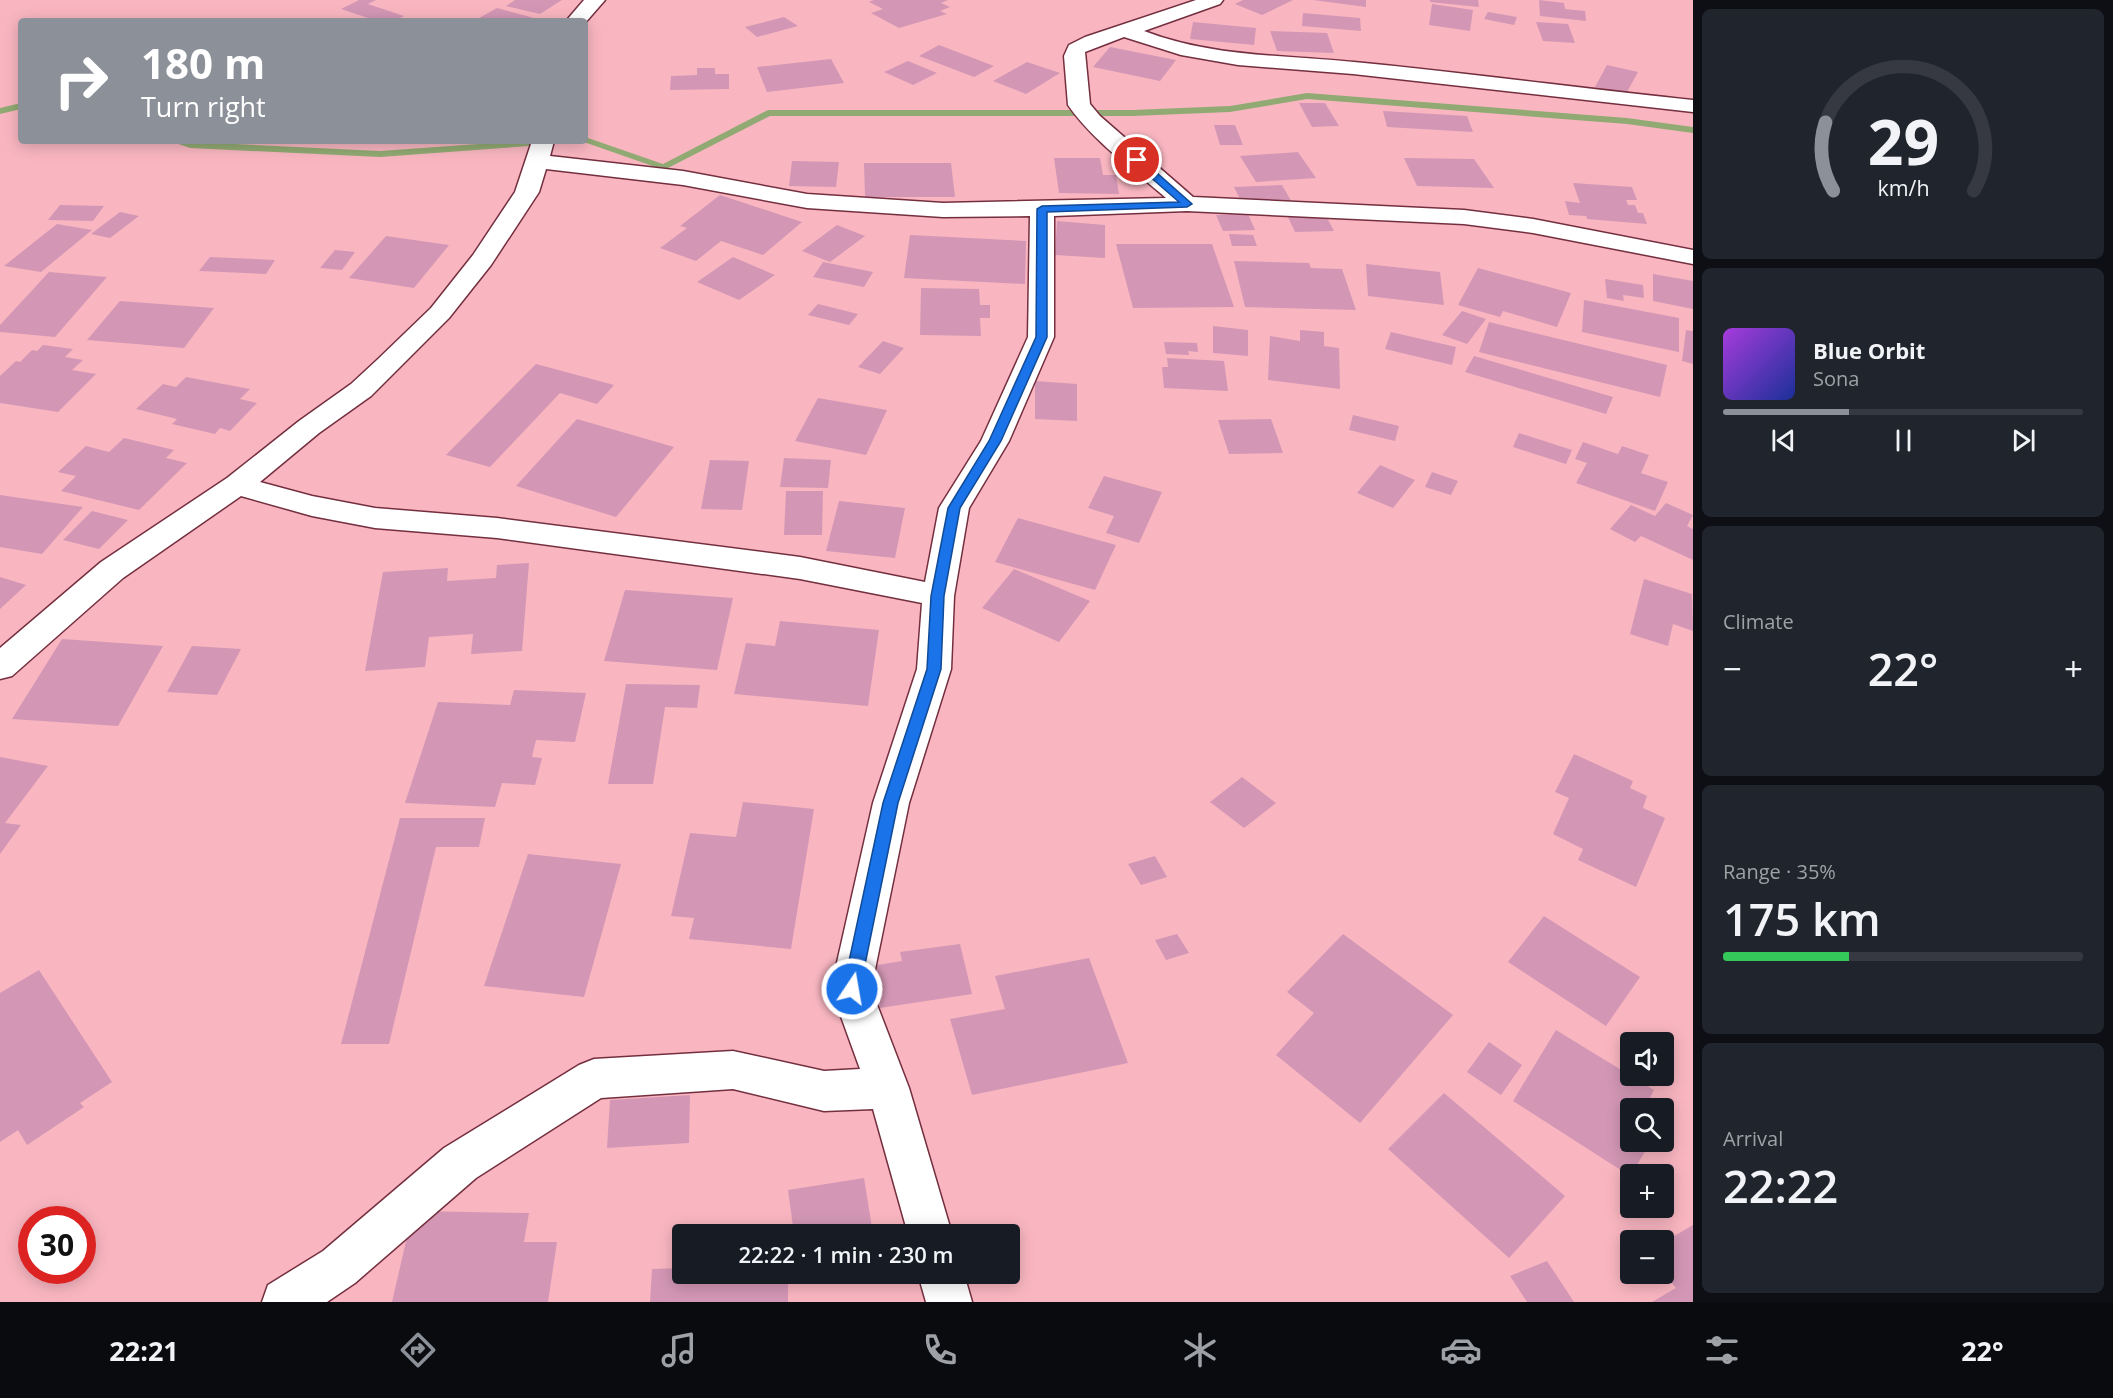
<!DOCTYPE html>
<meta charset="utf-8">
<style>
body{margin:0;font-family:"Open Sans",sans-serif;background:#20242c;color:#f1f3f6;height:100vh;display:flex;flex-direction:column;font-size:22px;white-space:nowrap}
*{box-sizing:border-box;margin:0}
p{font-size:20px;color:#9ea1a6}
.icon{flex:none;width:33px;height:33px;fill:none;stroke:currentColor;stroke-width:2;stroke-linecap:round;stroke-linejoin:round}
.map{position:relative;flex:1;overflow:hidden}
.details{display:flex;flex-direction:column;gap:9px;padding:9px;background:#0d0f14;width:420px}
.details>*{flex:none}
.top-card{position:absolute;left:18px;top:18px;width:570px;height:126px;border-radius:6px;box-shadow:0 3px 15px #0003;background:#8c9099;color:#fff;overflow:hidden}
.buttons{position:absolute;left:1620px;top:1032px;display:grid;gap:12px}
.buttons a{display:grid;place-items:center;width:54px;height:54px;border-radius:6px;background:#171b24;box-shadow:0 3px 15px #0003;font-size:30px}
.speed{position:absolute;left:18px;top:1206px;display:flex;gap:12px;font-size:30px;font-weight:700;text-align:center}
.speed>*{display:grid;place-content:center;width:78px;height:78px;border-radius:50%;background:#171b24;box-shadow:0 3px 15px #0003;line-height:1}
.speed .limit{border:9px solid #d22;background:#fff;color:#111}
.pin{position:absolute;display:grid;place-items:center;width:51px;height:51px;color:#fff;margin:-26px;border:3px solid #fff;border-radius:50%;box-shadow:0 2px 6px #0007}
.me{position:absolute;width:66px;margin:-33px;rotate:12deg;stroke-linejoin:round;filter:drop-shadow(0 0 4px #0008)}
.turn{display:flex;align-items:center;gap:21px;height:126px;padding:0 24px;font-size:27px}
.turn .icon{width:78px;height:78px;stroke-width:2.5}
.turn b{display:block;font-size:42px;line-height:51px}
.big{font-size:45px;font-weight:600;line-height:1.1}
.details .card{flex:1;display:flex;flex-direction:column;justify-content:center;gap:9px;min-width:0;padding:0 21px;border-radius:9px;background:#20242c}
.details .dial{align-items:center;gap:0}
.dial svg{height:156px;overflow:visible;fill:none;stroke:#363941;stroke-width:7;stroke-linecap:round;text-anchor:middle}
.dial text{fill:#f1f3f6;stroke:none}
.song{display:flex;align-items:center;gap:18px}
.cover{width:72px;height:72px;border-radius:9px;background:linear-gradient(135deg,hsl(280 70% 55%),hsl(230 70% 35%))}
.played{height:6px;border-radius:3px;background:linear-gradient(90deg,#8c9099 35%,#363941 35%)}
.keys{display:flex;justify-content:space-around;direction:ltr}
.heat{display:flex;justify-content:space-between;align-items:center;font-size:33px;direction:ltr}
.charge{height:9px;border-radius:4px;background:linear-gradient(90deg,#34c759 35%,#363941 0)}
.trip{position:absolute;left:672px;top:1224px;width:348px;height:60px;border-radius:6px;background:#171b24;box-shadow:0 3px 15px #0003;font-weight:600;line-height:60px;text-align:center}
.dock{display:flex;height:96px;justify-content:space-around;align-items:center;background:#090b0e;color:#9ea1a6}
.dock .icon{width:42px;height:42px}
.dock .on{color:#8c9099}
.dock b{font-size:27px;color:#f1f3f6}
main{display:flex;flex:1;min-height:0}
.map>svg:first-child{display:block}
</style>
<main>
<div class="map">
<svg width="1693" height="1302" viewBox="0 0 1693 1302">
<rect width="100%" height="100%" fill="#f9b6c1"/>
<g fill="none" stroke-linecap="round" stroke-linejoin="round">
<g fill="#91aa73" fill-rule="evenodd">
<path d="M1307,93L1627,118L1693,127V133L1627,124L1307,99L1230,112L1133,116H770L664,170L581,141H585V137L588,138L663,164L768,110H1133L1230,106Z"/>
<path d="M21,103V109L0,114V108Z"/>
<path d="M170,141L380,151L519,141H561L556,144L380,157L190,148Z"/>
</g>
</g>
<g fill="#d397b5">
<path d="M359,0H376L368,4L404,16L395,21H377L341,9Z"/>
<path d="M515,0H562L540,14L506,6Z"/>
<path d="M874,0H948L941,3L950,7L940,11L947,14L899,28L871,13L883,9L869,2Z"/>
<path d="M1243,0H1293L1262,15L1235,4Z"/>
<path d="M1313,0H1366V7Z"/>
<path d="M1430,0H1478L1479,7L1430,2Z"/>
<path d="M1539,0L1564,3L1565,9L1585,11L1586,21L1540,16Z"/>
<path d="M1432,4L1473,10L1470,31L1429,25Z"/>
<path d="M497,8L534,18L529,21H474Z"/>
<path d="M1488,12L1517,17L1514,25L1484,19Z"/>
<path d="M1303,13L1360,18L1361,31L1302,26Z"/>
<path d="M784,17L798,26L757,37L745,27Z"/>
<path d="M1193,22L1256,28L1254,45L1190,39Z"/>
<path d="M1536,22L1568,24L1575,43L1543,41Z"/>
<path d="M1270,31L1327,33L1334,53L1277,51Z"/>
<path d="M939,45L994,66L974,77L919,56Z"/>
<path d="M1110,47L1176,60L1160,81L1093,67Z"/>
<path d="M831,59L844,83L767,92L757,67Z"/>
<path d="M908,61L937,73L913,85L884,72Z"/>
<path d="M1027,62L1060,73L1026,94L993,81Z"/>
<path d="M1607,65L1638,72L1626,94L1595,87Z"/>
<path d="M697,68H715V74H729V89L670,90L671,76L697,75Z"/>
<path d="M1299,103H1325L1339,126L1312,127Z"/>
<path d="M1383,111L1467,116L1473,132L1387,127Z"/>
<path d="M1214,125H1235L1243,145H1220Z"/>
<path d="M1298,152L1316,178L1256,182L1240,156Z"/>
<path d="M1054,158H1100L1103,175H1116L1119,194L1059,193Z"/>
<path d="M1404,158L1474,159L1494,188L1417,186Z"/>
<path d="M792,161L839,162L836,187L789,186Z"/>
<path d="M864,163H951L955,197H865Z"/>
<path d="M1573,183L1632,187L1637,200H1626L1628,205H1635L1638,213H1643L1647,224L1587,219L1586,216L1569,215L1565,201L1580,203Z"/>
<path d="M1282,185L1293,204L1243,205L1234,187Z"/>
<path d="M720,195L802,222L763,255L721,241L696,261L660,248L687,228L680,226Z"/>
<path d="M60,205L104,206L93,221L48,220Z"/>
<path d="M120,212L139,216L110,238L91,234Z"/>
<path d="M1248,214L1255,230L1223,231L1216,215Z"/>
<path d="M1326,216L1334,231L1295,232L1288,217Z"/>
<path d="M1057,221L1105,225V258L1055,255Z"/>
<path d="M57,224L92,230L41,272L4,266Z"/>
<path d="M837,225L865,236L830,262L802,251Z"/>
<path d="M1229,234L1253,235L1257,246H1232Z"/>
<path d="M910,235L1026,241L1025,284L904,278Z"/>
<path d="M386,236L449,245L414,288L349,278Z"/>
<path d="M1116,244H1212L1234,307L1133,308Z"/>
<path d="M335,250L355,252L342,270L320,268Z"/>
<path d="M210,257L275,260L266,274L199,271Z"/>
<path d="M733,257L775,275L739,300L697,282Z"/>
<path d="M1234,261L1309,263L1311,268L1342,269L1356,310L1245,307Z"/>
<path d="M823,262L873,272L864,287L813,277Z"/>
<path d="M1366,264L1440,272L1444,305L1368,296Z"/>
<path d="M1478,268L1571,293L1557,327L1503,311L1500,317L1458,305Z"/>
<path d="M49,272L107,277L55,337L0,332V325Z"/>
<path d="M1653,274L1693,281V309L1653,301Z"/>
<path d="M1605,279L1643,285L1644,298L1623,295L1624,301L1607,298Z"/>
<path d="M921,288L979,289L980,305H990V318H980L981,336L920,335Z"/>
<path d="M1584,300L1679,318V352L1582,332Z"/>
<path d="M120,301L214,308L184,348L87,340Z"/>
<path d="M818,304L858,314L849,325L808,315Z"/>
<path d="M1462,311L1486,319L1467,344L1442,335Z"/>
<path d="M1489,322L1667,365L1660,397L1479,352Z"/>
<path d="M1213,326L1248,330V356L1213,353Z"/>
<path d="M1300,330L1324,332V346L1339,348L1340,389L1268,380L1270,336L1300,341Z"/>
<path d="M1686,330L1693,331V364L1682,361Z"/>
<path d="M1391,332L1456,347L1452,365L1385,349Z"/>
<path d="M883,341L904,348L880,374L858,367Z"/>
<path d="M1164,342L1197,343L1198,352L1188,351L1189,355L1166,354Z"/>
<path d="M43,345L73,349L65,357L83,360L72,370L96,374L58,412L0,403V376L16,361L20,362L32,350L37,351Z"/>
<path d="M1474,356L1613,397L1606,414L1465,372Z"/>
<path d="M1167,358L1224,361L1228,391L1164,388L1162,367H1168Z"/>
<path d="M536,364L614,385L597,404L560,393L490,467L446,455Z"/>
<path d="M186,377L250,389L240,399L257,403L230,431L220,428L215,434L172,424L177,419L136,409L163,384L176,387Z"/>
<path d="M1035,381L1077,384V421L1035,419Z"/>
<path d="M818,398L887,410L866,455L795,441Z"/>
<path d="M1353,415L1399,426L1395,441L1349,430Z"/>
<path d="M577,419L674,447L616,517L516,486Z"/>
<path d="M1271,419L1283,453L1229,454L1218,420Z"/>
<path d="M1519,433L1572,450L1566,464L1513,447Z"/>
<path d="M124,438L174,450L166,458L187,463L139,510L61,491L76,476L58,472L86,446L109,452Z"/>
<path d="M1583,442L1618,454L1622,446L1649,455L1641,473L1668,482L1655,511L1576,483L1587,463L1575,459Z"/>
<path d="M784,458L831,460L828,488L780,487Z"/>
<path d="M710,460L749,461L742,510L701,509Z"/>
<path d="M1380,465L1415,480L1393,508L1357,493Z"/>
<path d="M1432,472L1458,481L1451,495L1425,487Z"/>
<path d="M1104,476L1162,492L1139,543L1106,533L1114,516L1088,508Z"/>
<path d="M786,491H823L822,535H784Z"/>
<path d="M0,495L83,507L42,554L0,547Z"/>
<path d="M839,501L905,508L895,558L826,551Z"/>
<path d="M1666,503L1693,515L1687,526L1693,529V560L1641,536L1635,542L1610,529L1631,505L1655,516Z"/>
<path d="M92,511L128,520L99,549L63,540Z"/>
<path d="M1018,518L1116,545L1095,590L995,562Z"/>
<path d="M529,563L522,651L471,654L473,634L429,637L425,667L365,671L383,572L448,568L447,581L496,578L497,565Z"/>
<path d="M1014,569L1090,601L1059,642L982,608Z"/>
<path d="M0,577L26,585L0,609Z"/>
<path d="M1644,579L1692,594L1693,631L1673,624L1668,646L1630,634Z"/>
<path d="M625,590L733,598L717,670L604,661Z"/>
<path d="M780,621L879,630L868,706L734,694L746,643L775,646Z"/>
<path d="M62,639L163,646L118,726L12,719Z"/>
<path d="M192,646L241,649L217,695L167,692Z"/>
<path d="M626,684L700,685L697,708L665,707L653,784H608Z"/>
<path d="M514,690L586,693L575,742L536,740L532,757L542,758L535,785L502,783L495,807L405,803L438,702L510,705Z"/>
<path d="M1574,754L1633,781L1630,788L1647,796L1643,808L1665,818L1636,887L1578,860L1583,849L1553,834L1569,798L1555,792Z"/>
<path d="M0,757L48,766L5,823L21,825L0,854Z"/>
<path d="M1242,777L1276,803L1244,828L1210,802Z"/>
<path d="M743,802L814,809L791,949L689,939L694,918L671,916L690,833L736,837Z"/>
<path d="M400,818H485L479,847H436L389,1044H341Z"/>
<path d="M528,854L621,864L584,997L484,986Z"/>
<path d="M1155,856L1167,877L1141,885L1128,864Z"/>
<path d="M1544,916L1640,977L1606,1026L1508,962Z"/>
<path d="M1177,934L1189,953L1166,960L1155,940Z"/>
<path d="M1343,934L1453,1015L1360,1123L1276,1055L1314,1013L1287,992Z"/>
<path d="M960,944L972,994L880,1008L871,966L902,961L900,952Z"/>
<path d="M1089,958L1128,1063L972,1095L950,1019L1005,1009L995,976Z"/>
<path d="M39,970L112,1082L80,1103L84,1107L27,1145L18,1130L0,1142V993Z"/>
<path d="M1556,1030L1654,1090L1645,1108H1630V1142H1651L1630,1176L1513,1101Z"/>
<path d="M1489,1042L1522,1065L1501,1095L1467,1072Z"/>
<path d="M1444,1093L1565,1196L1509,1258L1388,1149Z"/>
<path d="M690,1095L689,1143L607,1148L610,1100Z"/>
<path d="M864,1178L873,1234H794L788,1190Z"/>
<path d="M413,1211L529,1213L524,1242H557L548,1302H392Z"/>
<path d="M1693,1225V1302H1652L1676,1288L1664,1273V1242Z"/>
<path d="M1547,1261L1574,1302H1527L1510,1276Z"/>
<path d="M682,1268V1274H788V1302H650L652,1269Z"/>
</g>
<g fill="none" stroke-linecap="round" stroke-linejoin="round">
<g stroke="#742f3f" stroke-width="3">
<g id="street">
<path d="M584,0H605L585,23V21H566Z"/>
<path d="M1196,0H1223L1220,4L1144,31C1211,57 1284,55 1354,62C1467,73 1580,88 1693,100V112L1353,74L1238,65L1181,55L1124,37L1085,52L1090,104L1100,116L1193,197L1464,210L1533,219L1693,250V264L1533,233L1464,224L1187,211L1054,216V337L1009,441L969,508L954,596L951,669L909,803L871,989L909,1088L952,1234H908L873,1109L824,1111L733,1089L601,1098L476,1178L355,1283L327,1302H262L268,1285L323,1251L444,1148L579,1065L594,1059L733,1051L824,1071L860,1069L831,989L873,803L917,669L922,603L800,579L497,538L375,528L312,516L241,496L123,578L12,676L0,679V648L101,562L227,478L299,421L351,384L377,360L431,308L473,255L515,192L532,141H554L550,156L683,171L807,194L943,203L1166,198C1133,169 1093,141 1068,105L1064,56L1069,45L1085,37ZM546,169L683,185L807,208L943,217L1030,216L1028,337L981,441L939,508L925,582L800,557L497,518L375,508L312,496L260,482L319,433L371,396L449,318L491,265L539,192Z"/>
<path d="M918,1274H964L972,1302H926Z"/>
</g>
</g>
<use href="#street" fill="#fff" fill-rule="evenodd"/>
</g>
<path fill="#1a73e8" stroke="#114b97" stroke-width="1.5" d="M1133,158H1140L1192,204L1187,207L1047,212V337L1001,441L960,508L944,596L941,669L898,803L860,989L857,994L852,996L846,994L843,989L883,803L927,669L931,596L948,508L989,441L1036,337L1037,209L1042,206L1179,202L1133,162Z"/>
</svg>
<div class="buttons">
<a><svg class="icon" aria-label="sound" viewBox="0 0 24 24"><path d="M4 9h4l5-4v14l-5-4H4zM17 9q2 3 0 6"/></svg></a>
<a><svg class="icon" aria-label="search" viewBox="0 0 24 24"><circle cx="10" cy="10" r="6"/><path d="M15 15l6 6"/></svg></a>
<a>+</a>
<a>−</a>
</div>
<div class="speed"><div class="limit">30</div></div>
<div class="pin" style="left:1137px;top:160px;background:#d93025"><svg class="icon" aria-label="arrive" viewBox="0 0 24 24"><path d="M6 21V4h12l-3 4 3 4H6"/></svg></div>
<svg class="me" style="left:852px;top:989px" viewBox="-20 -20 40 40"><circle r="17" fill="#1a73e8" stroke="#fff" stroke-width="3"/><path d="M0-11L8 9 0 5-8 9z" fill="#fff"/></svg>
<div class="trip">22:22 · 1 min · 230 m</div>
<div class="top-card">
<div class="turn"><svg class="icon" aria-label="right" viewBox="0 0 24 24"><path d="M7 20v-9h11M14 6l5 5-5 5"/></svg><div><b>180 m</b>Turn right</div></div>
</div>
</div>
<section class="details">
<div class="card dial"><svg viewBox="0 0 100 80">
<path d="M14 69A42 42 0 1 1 86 69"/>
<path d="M14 69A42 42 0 0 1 10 34" stroke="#8c9099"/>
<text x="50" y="56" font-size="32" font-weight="700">29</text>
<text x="50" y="72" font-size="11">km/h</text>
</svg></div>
<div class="card">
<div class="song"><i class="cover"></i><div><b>Blue Orbit</b><p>Sona</p></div></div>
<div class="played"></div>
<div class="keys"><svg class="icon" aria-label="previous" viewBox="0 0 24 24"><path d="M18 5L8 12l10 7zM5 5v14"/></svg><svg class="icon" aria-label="pause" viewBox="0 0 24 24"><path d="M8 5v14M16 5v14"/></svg><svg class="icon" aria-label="next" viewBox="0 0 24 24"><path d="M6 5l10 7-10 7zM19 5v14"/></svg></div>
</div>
<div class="card"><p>Climate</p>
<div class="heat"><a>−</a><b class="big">22°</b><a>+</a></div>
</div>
<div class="card"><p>Range · 35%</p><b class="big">175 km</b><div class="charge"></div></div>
<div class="card"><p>Arrival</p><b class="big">22:22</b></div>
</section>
</main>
<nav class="dock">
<b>22:21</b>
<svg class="icon on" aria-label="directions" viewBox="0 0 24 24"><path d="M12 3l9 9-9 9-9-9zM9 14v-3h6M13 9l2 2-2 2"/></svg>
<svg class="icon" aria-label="music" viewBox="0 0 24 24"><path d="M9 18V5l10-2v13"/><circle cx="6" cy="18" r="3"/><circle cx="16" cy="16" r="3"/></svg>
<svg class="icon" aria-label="phone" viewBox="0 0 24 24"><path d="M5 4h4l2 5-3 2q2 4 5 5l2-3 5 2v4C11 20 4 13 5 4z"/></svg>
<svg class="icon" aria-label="climate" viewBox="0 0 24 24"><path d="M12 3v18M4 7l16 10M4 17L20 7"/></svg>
<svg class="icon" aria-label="car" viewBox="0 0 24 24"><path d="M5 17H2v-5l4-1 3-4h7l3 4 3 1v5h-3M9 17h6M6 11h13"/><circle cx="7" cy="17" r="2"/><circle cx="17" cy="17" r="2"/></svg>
<svg class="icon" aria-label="filters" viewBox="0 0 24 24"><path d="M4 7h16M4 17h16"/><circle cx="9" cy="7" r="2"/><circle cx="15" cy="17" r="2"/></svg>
<b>22°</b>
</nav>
